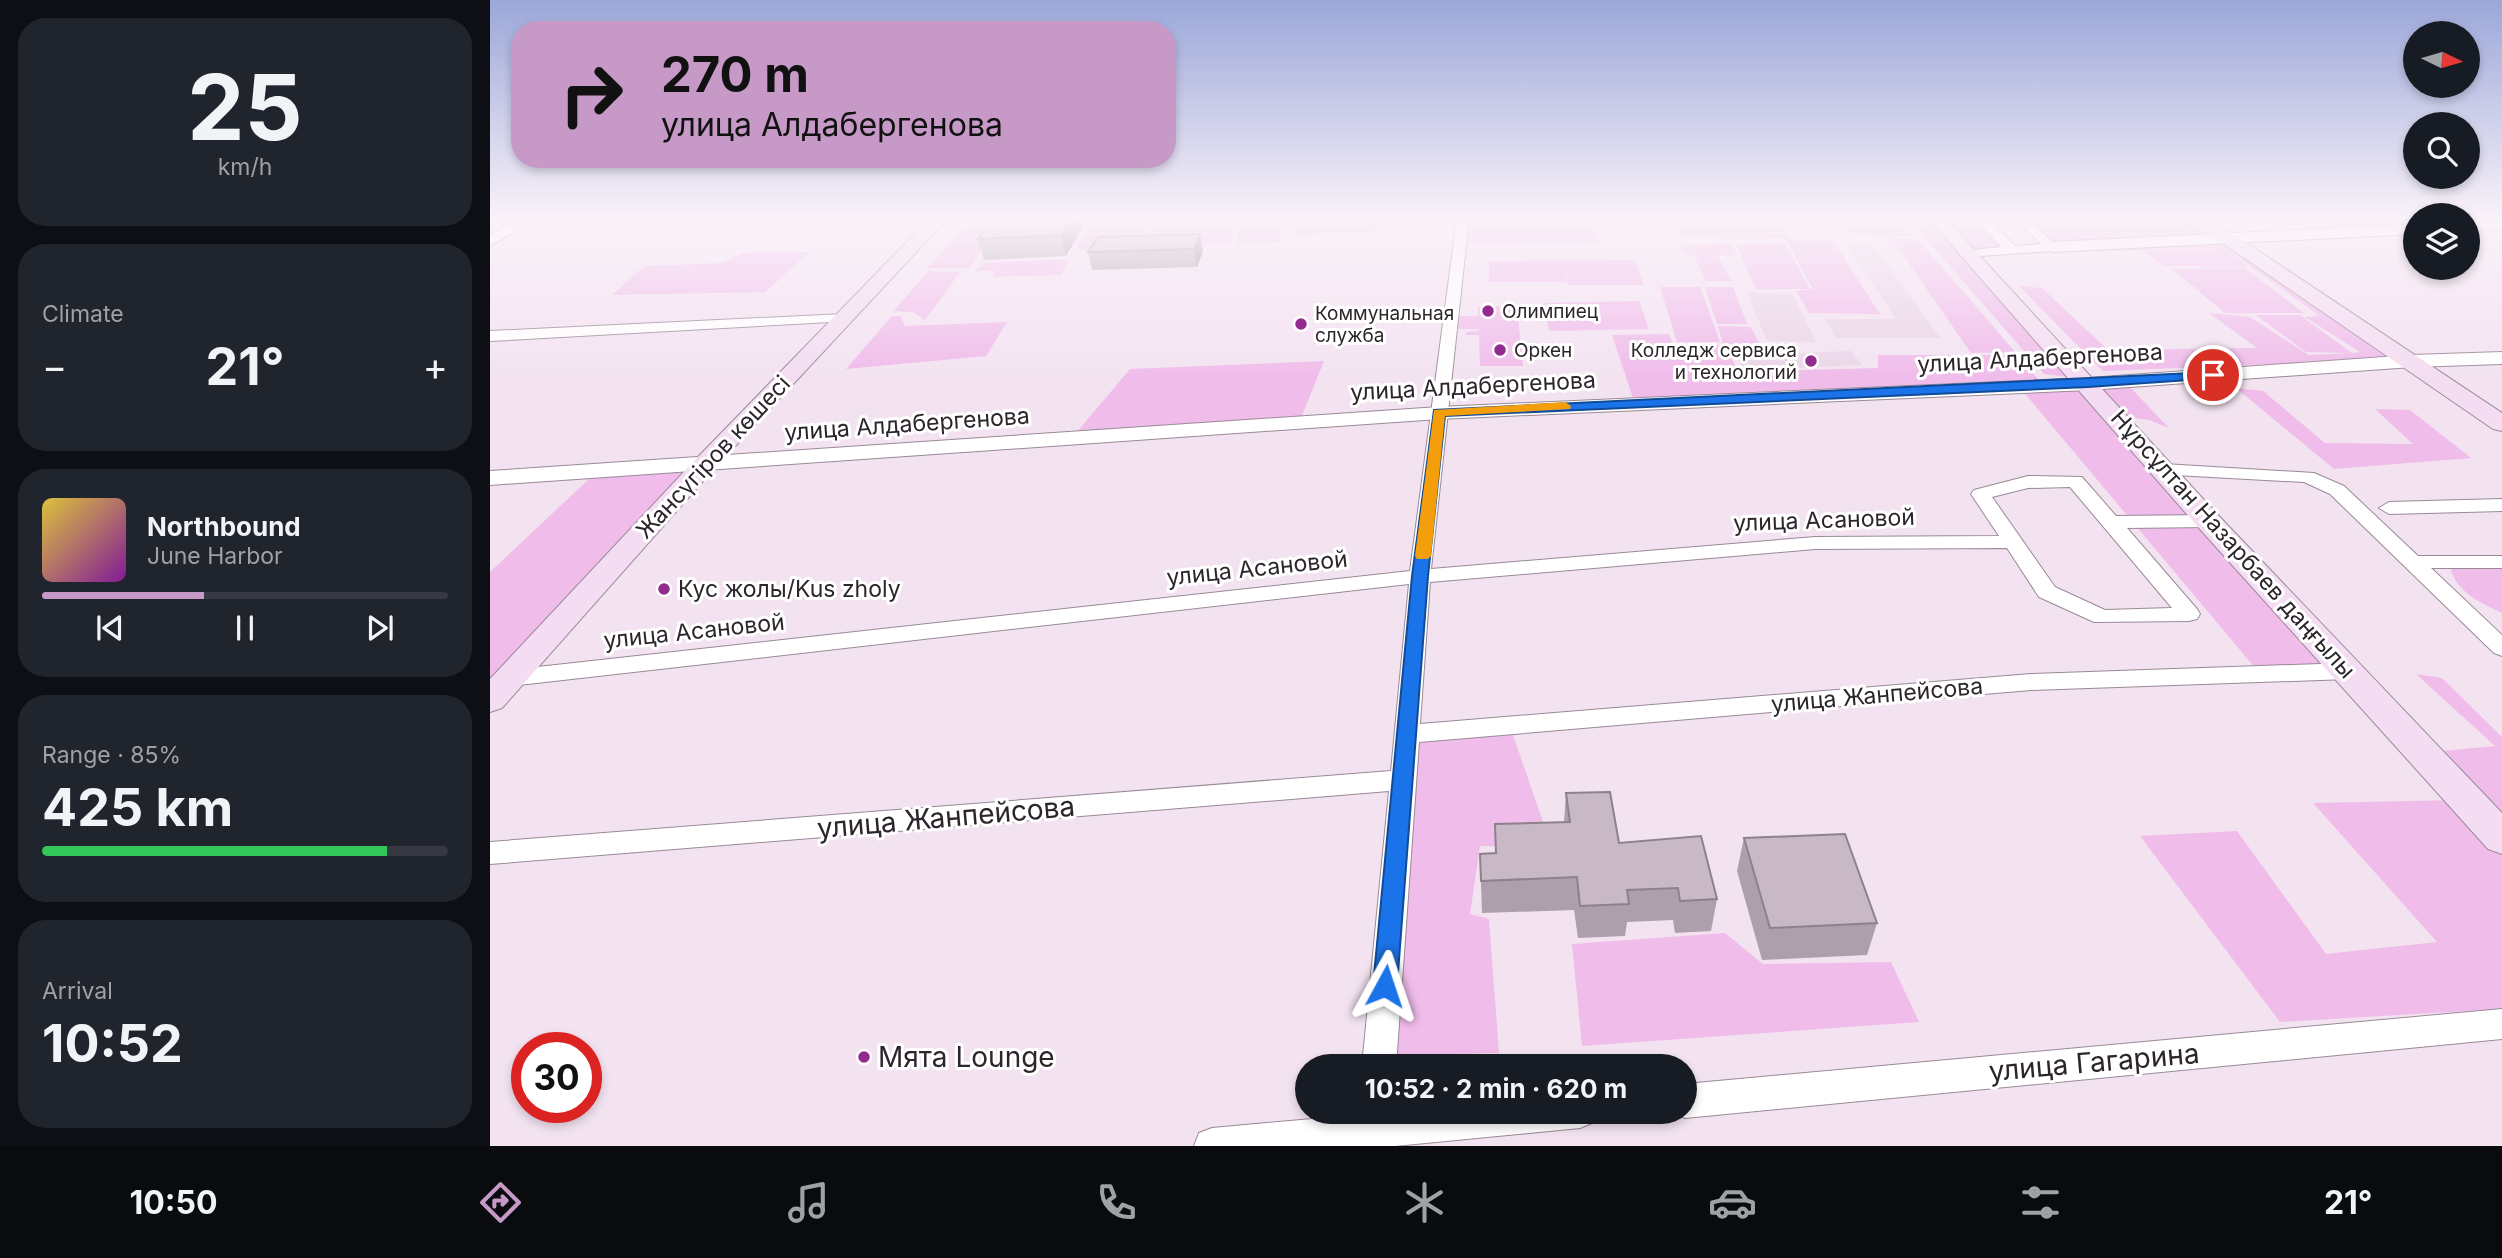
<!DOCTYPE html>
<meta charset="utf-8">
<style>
body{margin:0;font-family:Inter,sans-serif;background:#20242c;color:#f1f3f6;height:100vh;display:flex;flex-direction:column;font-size:26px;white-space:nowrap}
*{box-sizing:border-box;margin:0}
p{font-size:23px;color:#9ea1a6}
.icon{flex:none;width:38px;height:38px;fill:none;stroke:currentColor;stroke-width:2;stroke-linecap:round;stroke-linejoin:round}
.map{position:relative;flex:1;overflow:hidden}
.side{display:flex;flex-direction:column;gap:18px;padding:18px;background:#0d0f14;width:490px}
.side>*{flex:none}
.banner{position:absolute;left:21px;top:21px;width:665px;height:147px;border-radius:28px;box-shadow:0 4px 10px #0003;background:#c799c7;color:#111;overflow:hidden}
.needle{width:46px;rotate:95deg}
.buttons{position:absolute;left:1913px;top:21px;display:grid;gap:14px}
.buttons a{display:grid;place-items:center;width:77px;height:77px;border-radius:50%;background:#171b24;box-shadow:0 4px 10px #0003;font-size:35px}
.speed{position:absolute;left:21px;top:1032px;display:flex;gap:14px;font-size:35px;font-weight:700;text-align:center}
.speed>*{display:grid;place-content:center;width:91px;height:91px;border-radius:50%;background:#171b24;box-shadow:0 4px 10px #0003;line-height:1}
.speed .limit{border:10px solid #d22;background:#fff;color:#111}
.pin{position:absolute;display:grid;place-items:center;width:60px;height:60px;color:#fff;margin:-30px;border:4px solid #fff;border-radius:50%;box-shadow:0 2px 7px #0007}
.me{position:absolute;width:77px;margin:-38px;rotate:5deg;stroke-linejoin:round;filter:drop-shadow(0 0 5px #0008)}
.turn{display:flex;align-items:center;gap:24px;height:147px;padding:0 35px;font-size:32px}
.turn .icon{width:91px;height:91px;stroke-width:2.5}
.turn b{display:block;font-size:49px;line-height:60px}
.big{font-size:52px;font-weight:700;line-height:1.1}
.side .card{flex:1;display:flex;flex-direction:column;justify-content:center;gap:10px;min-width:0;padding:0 24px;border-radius:28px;background:#20242c}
.side .dial{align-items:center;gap:0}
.dial b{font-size:91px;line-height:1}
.song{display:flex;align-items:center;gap:21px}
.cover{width:84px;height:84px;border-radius:10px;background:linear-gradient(135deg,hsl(50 70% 55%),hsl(290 70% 35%))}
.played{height:7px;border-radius:4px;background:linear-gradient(90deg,#c799c7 40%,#363941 40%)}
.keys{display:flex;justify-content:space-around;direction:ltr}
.heat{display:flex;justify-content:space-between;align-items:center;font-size:38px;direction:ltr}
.charge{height:10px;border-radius:5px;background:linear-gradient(90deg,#34c759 85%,#363941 0)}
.trip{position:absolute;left:805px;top:1054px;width:402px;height:70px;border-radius:35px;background:#171b24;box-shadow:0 4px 10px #0003;font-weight:700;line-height:70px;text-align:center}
.dock{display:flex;height:112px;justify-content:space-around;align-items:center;background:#090b0e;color:#9ea1a6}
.dock .icon{width:49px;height:49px}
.dock .active{color:#c799c7}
.dock b{font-size:32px;color:#f1f3f6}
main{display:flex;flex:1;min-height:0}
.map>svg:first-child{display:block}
</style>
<main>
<section class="side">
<div class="card dial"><b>25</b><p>km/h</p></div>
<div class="card"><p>Climate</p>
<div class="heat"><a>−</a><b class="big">21°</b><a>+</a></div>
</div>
<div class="card">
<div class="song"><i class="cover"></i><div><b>Northbound</b><p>June Harbor</p></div></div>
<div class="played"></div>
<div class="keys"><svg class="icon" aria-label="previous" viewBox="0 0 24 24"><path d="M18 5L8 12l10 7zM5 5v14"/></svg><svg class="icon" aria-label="pause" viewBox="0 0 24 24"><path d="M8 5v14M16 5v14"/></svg><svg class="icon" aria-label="next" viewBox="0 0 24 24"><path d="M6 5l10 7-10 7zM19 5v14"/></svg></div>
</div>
<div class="card"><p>Range · 85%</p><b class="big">425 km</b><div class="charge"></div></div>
<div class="card"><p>Arrival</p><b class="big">10:52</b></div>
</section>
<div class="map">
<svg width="2012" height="1146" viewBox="0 0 2012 1146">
<rect width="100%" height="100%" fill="#f3e3f1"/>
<g fill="#ebd5e8">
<path d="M166,218H307L293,232L147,231Z"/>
<path d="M1108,218H1131L1136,237H1111Z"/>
<path d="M1356,244H1382L1450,338H1346L1335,319H1406Z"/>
<path d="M1257,293L1303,294L1326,342L1277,341Z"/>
<path d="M1361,351L1372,365L1255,370L1246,356Z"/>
</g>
<g fill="#f0bcea">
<path d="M482,218H514L479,268H437Z"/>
<path d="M604,218H663L651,248L585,250Z"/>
<path d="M667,218H747L740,244L654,247Z"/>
<path d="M753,218H794L790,242L745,244Z"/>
<path d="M806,218H832L835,225L967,218L966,227L804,236Z"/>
<path d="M978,218H1035V226H1070L1072,222L1102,221L1108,243L975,244Z"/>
<path d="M1184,218H1286L1300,239H1342L1390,314L1319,313L1306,291L1323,289L1295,238L1189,237Z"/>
<path d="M1346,218H1407L1422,236L1356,234Z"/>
<path d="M1418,218H1445L1586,378L1554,374Z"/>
<path d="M1454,218H1487L1515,247L1480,249Z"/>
<path d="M1536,218H1693L1731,239L1563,245Z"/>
<path d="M1402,239H1428L1525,352L1481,353Z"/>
<path d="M1739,243L1909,359L1613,371L1529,286L1552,288L1618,350L1767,348L1719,313L1760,317L1819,355L1861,353L1816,352L1766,315H1810L1862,353L1870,352L1815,317L1830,316L1741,253L1758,267L1673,266L1654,251L1735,249L1599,251L1596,248Z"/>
<path d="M1241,244L1247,255L1228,256L1241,281H1216L1204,255H1196L1191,245Z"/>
<path d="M1246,244H1295L1320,289H1266Z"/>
<path d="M320,252L275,292L122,295L154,266L232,263L252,253Z"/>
<path d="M579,259L571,275L502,277L504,271H485L495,263Z"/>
<path d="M1146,260L1153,285H1078L1076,273V282H999V261Z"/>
<path d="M1755,268L1814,313H1735L1682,269Z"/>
<path d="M438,271L470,272L435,320L423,312L404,311Z"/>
<path d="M1170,287H1210L1230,342H1187Z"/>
<path d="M1215,287H1243L1257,324H1227Z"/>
<path d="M1149,301L1159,329L1059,331L1053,303Z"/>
<path d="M1027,306L1033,366H990L989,335H976V332L988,331L989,329H968V316H988V307Z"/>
<path d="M402,316H410L415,326L517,322L496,356L356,369Z"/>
<path d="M1228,326L1261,327L1274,353L1241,356L1248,372L1388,368V355H1529L1551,383L1143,398L1122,335L1179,334L1184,347L1233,345Z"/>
<path d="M834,361L811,418L586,433L640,369Z"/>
<path d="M1637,384L1679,428L1659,420L1636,417L1605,385Z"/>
<path d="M1592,387L1840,664L1766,669L1531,389Z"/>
<path d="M1746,388L1773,391L1835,443L1923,444L1885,409L1920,410L1981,458L1844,469Z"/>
<path d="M198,472L0,685V572L100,478Z"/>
<path d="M1993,555L2012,557V613C1991,603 1968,593 1961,570L1964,561Z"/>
<path d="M1926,674L1952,678L2012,737V828L1941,752L2005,746Z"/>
<path d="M1022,732L1062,848L990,846L980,914L999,919L1009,1053L906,1055L924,739Z"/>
<path d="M1969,800L2012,848V1009L1790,1022L1650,836L1747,831L1836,954L1947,942L1823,803Z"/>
<path d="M1235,933L1273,964L1401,962L1429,1022L1092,1046L1082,944Z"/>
</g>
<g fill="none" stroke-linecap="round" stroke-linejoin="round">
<g stroke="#998a97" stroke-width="2">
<g id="minor">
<path d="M967,218H979L941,569L1325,537L1509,536L1481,494L1484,490L1538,476L1592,477L1626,516L1718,515L1728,521L1718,527L1637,528L1707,609L1710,614L1707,619L1699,621L1604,622L1549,597L1517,548L1325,549L940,582L930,724L1541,674L1858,663L1866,665L1870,671L1866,677L1858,679L1541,690L929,742L906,1066H872L899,791L0,864V842L901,771L919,584L20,686L12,684L8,678L12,672L20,670L920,571ZM1580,487L1682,608L1615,610L1565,587L1502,497L1538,488Z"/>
<path d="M1484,218H1497L1525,246L1551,244L1524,218H1537L1568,247L1562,251L1475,257V251L1511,247Z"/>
<path d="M1738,218H1752L1757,222L1719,233L1713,229L1740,221Z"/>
<path d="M354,314L359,315V321L0,341V331Z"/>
<path d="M1674,464L1824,473L1854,486L1928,556H2012V568H1941L2012,635V656L2004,653L1840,494L1814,482L1667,474L1665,470L1667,466Z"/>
<path d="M2012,499V511L1899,514L1889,508L1899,502Z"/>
<path d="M2012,1009V1039L1195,1118L1182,1111H1195V1084Z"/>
<path d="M868,1111H1107L1102,1123L1090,1128L905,1146H704L709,1133L722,1128L867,1115Z"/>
</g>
</g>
<g stroke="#998a97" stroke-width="2">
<g id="tertiary">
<path d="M30,218H49L0,246V235Z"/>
<path d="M2012,219V229L1978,230V222Z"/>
<path d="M1925,224V234L1562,252L1554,247L1562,242Z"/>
<path d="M2012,352V364L1922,367L1598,390L949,419L0,485V471L949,407L1598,378L1922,355Z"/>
</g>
</g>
<g stroke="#998a97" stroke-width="2">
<g id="secondary">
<path d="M440,218H458L223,470L12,708L0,712V679L205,460Z"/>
<path d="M1438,218H1455L1728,515L2012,813V854L1998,849L1708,527Z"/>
<path d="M1689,218H1710L1746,236L2012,413V431L2003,429L1734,244Z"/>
</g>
</g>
<use href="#minor" fill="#fff" fill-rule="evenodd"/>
<use href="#tertiary" fill="#fff" fill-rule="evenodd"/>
<use href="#secondary" fill="#f4ddf2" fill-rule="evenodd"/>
</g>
<g fill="#ad9fab">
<path d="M598,218L576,256L494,260L488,239Z"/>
<path d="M710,234L713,251L707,267L602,270L598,252Z"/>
<path d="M1076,793L1129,843L1227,899L1221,931L1185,933L1183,920L1137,922L1135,936L1088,938L1084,910L992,913L990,854L1005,853V824L1074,822Z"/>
<path d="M1254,838L1387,923L1377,955L1272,960L1247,871Z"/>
</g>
<g fill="#8d828b">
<path d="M582,218H598L576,256L571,235Z"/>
<path d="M710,234L713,251L707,267L704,249Z"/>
</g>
<g fill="#c9b9c7" stroke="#8d828b" stroke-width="2">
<path d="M503,218H582L571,235L488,239Z"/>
<path d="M710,234L704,249L598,252L608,237Z"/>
<path d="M1120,792L1129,843L1211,836L1227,899L1190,901L1188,888L1137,890L1139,904L1090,906L1087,877L991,881L990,854L1006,853L1005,824L1080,822L1076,793Z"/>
<path d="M1355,834L1387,923L1280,928L1254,838Z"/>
</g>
<linearGradient id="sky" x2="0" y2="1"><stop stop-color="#9ba7d9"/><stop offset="0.58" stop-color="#faf2f9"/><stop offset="1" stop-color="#faf2f9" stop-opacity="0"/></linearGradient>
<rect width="2012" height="378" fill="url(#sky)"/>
<path fill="#1a73e8" stroke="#114b97" stroke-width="2" d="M1723,372L1727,373V378L1598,387L955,416L938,576L907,986L904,994L895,997L887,994L883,986L922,576L944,410Z"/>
<path fill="#f59e0b" d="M1075,402L1081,406L1080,409L955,416L941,556L938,559H927L925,556L944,410Z"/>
<g fill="#932a8e" stroke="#fff" stroke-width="2.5">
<circle cx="998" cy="311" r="7"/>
<circle cx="811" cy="324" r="7"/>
<circle cx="1010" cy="350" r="7"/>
<circle cx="1321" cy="361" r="7"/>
<circle cx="174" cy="589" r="7"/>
<circle cx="374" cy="1057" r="7"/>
</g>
<g text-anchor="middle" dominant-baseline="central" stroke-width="6" stroke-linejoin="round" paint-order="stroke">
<g font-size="19" fill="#2c262c" stroke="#fff" text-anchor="start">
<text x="1012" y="311">Олимпиец</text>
<text x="825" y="313">Коммунальная<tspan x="825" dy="22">служба</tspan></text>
<text x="1024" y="350">Оркен</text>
<text x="1307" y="350" text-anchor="end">Колледж сервиса<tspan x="1307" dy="22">и технологий</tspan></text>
</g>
<g font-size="23" fill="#2c262c" stroke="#fff">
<text transform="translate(1550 358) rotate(-3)">улица Алдабергенова</text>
<text transform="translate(983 386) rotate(-3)">улица Алдабергенова</text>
<text transform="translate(417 424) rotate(-4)">улица Алдабергенова</text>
<text transform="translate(223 457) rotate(-47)">Жансүгіров көшесі</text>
<text transform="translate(1334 520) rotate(-2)">улица Асановой</text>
<text transform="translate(1743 544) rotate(48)">Нұрсұлтан Назарбаев даңғылы</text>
<text transform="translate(767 568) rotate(-6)">улица Асановой</text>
<text transform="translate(204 631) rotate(-6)">улица Асановой</text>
<text transform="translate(1387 695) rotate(-5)">улица Жанпейсова</text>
</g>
<g font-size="23" fill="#2c262c" stroke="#fff" text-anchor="start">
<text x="188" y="589">Кус жолы/Kus zholy</text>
</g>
<g font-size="28" fill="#2c262c" stroke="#fff">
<text transform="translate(456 817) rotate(-5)">улица Жанпейсова</text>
<text transform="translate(1604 1062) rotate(-5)">улица Гагарина</text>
</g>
<g font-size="28" fill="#2c262c" stroke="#fff" text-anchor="start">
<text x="388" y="1057">Мята Lounge</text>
</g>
</g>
</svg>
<div class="buttons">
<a><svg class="needle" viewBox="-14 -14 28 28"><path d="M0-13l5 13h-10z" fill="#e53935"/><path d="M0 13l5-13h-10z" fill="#9ea1a6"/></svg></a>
<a><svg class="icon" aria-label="search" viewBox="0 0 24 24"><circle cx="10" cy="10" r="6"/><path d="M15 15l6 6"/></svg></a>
<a><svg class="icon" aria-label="layers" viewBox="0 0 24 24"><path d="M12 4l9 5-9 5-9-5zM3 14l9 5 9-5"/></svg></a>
</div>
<div class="speed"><div class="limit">30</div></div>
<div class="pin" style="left:1723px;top:375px;background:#d93025"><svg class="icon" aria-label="arrive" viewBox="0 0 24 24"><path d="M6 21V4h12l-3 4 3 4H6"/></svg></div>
<svg class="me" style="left:895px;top:986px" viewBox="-20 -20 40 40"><path d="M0-17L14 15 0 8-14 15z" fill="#1a73e8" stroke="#fff" stroke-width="4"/></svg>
<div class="trip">10:52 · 2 min · 620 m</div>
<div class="banner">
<div class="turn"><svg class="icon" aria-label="right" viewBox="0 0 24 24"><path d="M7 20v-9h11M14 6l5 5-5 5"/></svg><div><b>270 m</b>улица Алдабергенова</div></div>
</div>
</div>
</main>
<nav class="dock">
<b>10:50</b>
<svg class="icon active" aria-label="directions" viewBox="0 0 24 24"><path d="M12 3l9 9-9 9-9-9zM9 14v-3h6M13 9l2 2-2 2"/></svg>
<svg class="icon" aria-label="music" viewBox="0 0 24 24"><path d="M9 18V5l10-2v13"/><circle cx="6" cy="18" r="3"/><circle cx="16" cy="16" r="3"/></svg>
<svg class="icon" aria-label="phone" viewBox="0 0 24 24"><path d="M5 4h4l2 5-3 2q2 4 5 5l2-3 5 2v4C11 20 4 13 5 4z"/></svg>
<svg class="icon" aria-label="climate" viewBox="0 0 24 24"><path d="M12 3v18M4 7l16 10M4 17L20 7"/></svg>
<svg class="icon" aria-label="car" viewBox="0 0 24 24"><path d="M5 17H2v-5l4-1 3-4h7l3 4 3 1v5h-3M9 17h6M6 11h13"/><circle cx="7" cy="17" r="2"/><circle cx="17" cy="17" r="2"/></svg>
<svg class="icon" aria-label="filters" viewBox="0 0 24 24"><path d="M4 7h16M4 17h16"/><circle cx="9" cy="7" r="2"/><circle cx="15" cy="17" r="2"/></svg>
<b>21°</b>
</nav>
